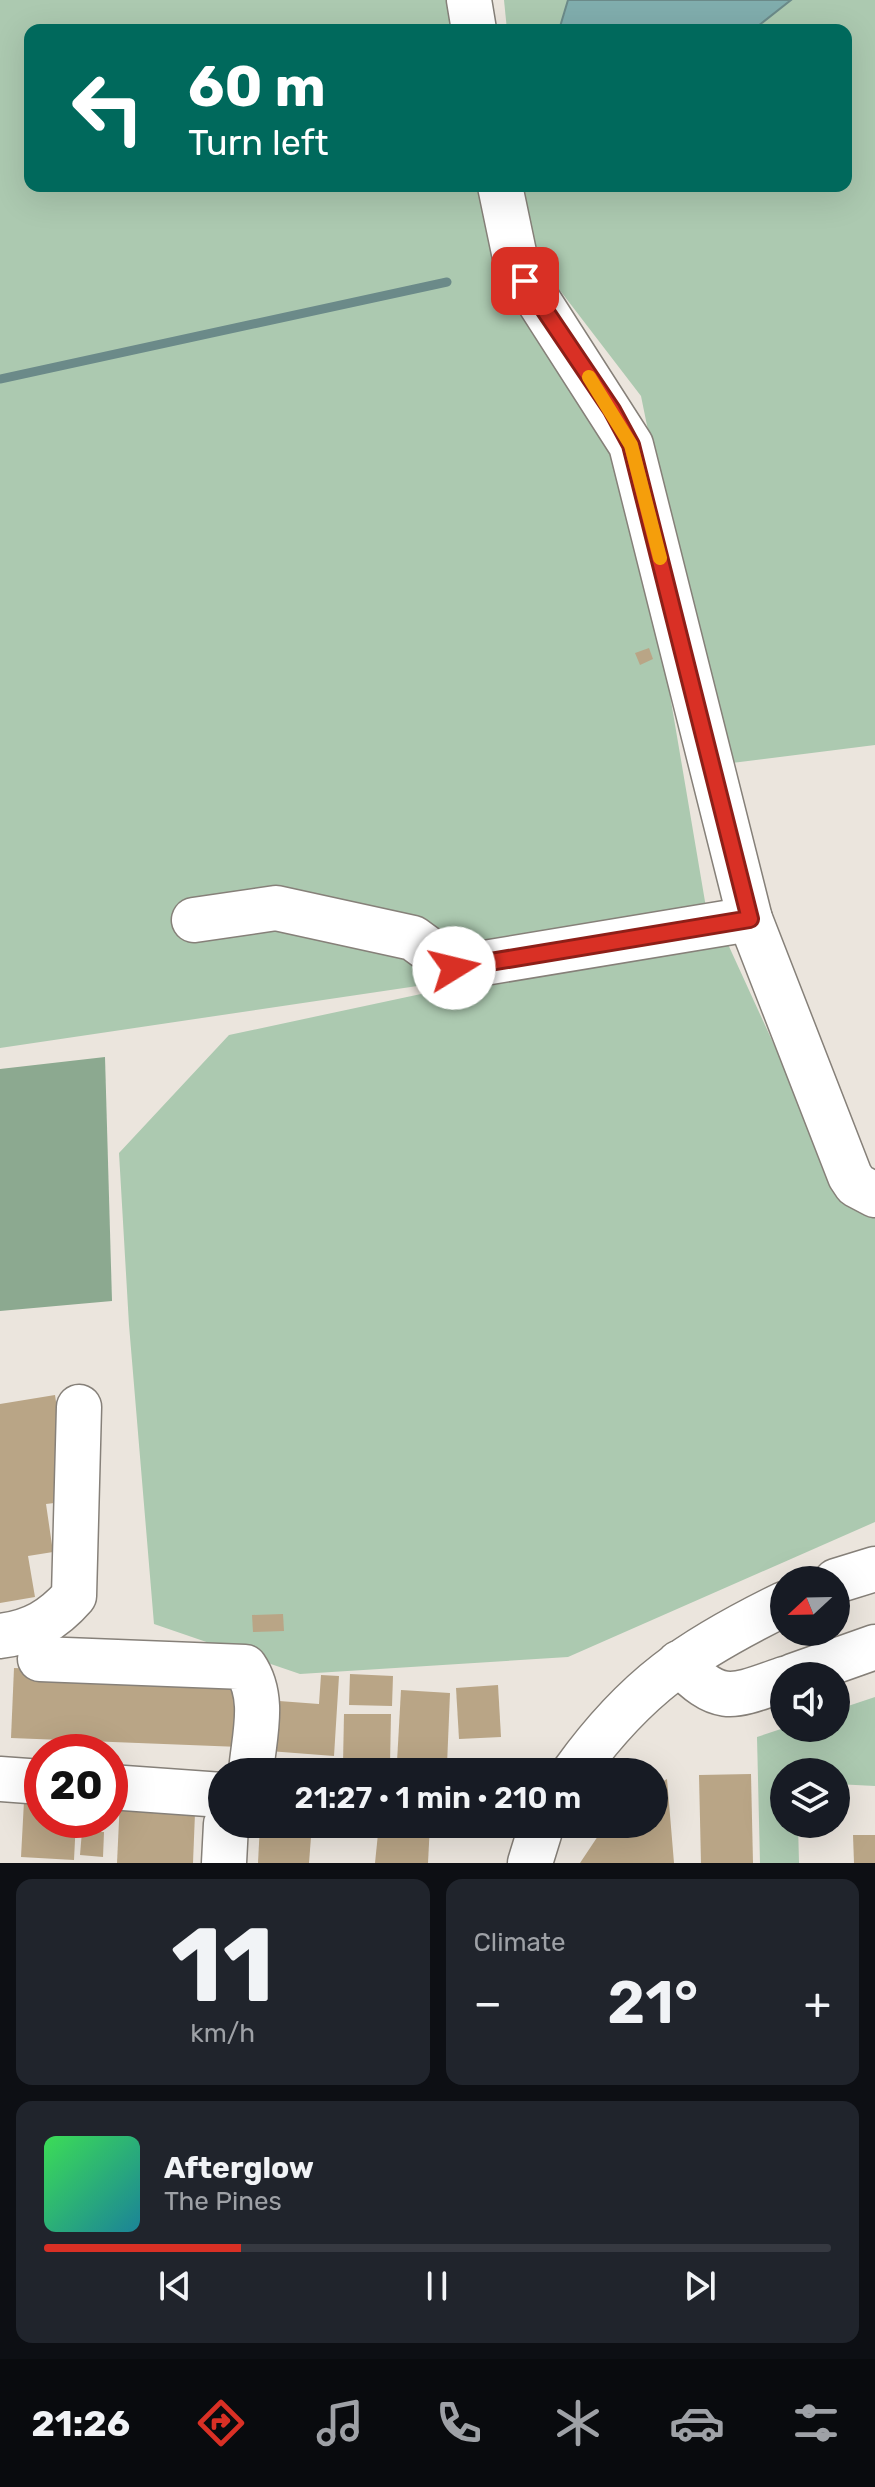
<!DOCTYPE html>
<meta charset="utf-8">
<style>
body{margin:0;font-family:Rubik,sans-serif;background:#20242c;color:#f1f3f6;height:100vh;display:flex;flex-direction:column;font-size:30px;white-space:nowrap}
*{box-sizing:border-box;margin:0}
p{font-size:26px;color:#9ea1a6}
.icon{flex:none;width:44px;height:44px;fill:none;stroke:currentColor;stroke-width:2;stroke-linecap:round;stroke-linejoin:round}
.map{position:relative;height:1863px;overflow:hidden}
.sheet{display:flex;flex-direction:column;gap:16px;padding:16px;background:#0d0f14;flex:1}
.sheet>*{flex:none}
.banner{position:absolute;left:24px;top:24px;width:828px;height:168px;border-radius:16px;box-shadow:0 8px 32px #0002;background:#00695c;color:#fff;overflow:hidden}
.needle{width:52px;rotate:248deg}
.buttons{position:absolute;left:770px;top:1566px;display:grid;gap:16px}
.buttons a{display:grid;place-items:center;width:80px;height:80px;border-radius:50%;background:#171b24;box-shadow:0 8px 32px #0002;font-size:40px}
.speed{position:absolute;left:24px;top:1734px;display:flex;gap:16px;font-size:40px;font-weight:700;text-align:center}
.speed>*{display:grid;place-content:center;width:104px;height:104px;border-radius:50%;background:#171b24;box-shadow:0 8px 32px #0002;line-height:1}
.speed .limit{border:12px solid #d22;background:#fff;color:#111}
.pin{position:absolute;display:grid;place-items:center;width:68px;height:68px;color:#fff;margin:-34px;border-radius:16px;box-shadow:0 4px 12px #0006}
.me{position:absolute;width:88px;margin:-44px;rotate:81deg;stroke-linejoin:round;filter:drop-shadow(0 0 6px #0008)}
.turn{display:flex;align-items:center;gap:28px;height:168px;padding:0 32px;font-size:36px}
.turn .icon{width:104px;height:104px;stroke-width:2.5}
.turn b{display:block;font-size:56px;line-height:68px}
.big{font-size:60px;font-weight:600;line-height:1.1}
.sheet .card{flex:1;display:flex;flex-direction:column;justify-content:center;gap:12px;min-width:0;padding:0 28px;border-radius:16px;background:#20242c}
.sheet .dial{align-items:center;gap:0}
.dial b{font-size:104px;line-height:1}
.song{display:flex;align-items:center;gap:24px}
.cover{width:96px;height:96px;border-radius:12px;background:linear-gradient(135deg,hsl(130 70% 55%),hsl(190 70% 35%))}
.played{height:8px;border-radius:4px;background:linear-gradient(90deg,#d93025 25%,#363941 25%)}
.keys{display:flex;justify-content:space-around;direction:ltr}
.heat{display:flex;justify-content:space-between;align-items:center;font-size:44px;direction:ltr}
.sheet .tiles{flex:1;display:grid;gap:16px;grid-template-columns:1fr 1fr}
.card:last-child{grid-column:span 2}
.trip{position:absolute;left:208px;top:1758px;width:460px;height:80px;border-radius:40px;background:#171b24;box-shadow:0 8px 32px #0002;font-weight:600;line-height:80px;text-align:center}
.menu{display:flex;height:128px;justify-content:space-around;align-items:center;background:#090b0e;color:#9ea1a6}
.menu .icon{width:56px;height:56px}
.menu .current{color:#d93025}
.menu b{font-size:36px;color:#f1f3f6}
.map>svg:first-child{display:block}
</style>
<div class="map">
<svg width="875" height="1863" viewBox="0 0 875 1863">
<rect width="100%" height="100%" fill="#ebe5dd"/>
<g fill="#acc9b0">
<path d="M0,0H460L465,30H30V186H491L620,400L710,931L721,929L840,1189L875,1182V1522L568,1657L300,1674L154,1624L129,1325L119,1153L229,1035L552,966L0,1048Z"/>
<path d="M504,0H568L559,30H507Z"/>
<path d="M791,0H875V745L716,765L641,396L529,250L523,186H846V30H753Z"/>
<path d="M875,1697V1786L836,1784V1772H784V1824H798L799,1863H760L757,1737L784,1728H836V1710Z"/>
</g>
<path fill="#8ca990" d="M105,1057L112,1301L0,1311V1069Z"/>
<path fill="#80adad" stroke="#6b8a89" stroke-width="2" d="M568,0H791L753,30H559Z"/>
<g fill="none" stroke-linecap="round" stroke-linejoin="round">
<path stroke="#6b8a89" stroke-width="9" d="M0,379L447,282"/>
</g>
<g fill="#b9a586">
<path d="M649,648L653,659L640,665L635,653Z"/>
<path d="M55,1395L71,1501L46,1504L53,1552L28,1556L35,1597L0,1603V1404Z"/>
<path d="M283,1614L284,1631L253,1632L252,1615Z"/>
<path d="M14,1668L242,1677L240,1747L11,1738Z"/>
<path d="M350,1674L393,1676L392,1706L349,1705Z"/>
<path d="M321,1675L339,1676L334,1756L269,1751L279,1701L319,1704Z"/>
<path d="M498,1685L501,1737L459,1739L456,1688Z"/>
<path d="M401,1690L450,1693L447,1765L397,1762Z"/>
<path d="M344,1714H391L390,1765L343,1764Z"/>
<path d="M751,1774L753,1863H701L699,1775Z"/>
<path d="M667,1779L674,1863H580L606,1824H654V1786Z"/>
<path d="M120,1799L195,1813L193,1863H117Z"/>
<path d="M24,1801L42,1802V1820H76L74,1860L21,1857Z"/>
<path d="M260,1824H312L309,1863H258Z"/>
<path d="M379,1824H430L428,1863H375Z"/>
<path d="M82,1831L104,1832L103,1857L80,1855Z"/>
<path d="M853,1835H875V1863H854Z"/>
</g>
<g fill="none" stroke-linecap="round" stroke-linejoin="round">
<g stroke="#868079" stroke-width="47">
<g id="minor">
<path d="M469,0L474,30"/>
<path d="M500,186L517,267L631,445L750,919L850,1176L856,1185L875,1195"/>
<path d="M194,920L276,908L413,938L454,968L750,919"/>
<path d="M836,1581L875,1569"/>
<path d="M0,1636C32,1632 53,1620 74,1596L79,1407"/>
<path d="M40,1659L245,1667C266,1698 254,1736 251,1772"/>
<path d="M679,1663C720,1705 731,1698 784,1679"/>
<path d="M793,1676L875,1647"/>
<path d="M574,1772C636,1686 690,1650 784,1604"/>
<path d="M0,1779L42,1782"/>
<path d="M110,1787L222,1795"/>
<path d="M224,1863L226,1824"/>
<path d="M530,1863L542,1824"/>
</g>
</g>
<use href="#minor" stroke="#fff" stroke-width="44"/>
</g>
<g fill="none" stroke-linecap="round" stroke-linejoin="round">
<g stroke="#8d1f18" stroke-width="20">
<path id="route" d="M454,968L750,919L631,445L612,410L525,281"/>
</g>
<use href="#route" stroke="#d93025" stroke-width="14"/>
<path stroke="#f59e0b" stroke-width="14" d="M589,377L631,445L660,558"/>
</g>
</svg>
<div class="buttons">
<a><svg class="needle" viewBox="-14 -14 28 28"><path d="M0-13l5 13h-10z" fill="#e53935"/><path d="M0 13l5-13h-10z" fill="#9ea1a6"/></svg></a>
<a><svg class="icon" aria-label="sound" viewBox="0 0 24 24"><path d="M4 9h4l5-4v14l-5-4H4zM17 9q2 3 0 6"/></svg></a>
<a><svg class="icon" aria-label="layers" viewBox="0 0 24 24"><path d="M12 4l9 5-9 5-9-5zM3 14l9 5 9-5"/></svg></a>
</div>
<div class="speed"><div class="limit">20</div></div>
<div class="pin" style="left:525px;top:281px;background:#d93025"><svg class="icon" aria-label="arrive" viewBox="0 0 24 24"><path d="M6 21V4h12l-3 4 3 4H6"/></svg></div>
<svg class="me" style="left:454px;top:968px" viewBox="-20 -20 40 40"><circle r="19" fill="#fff"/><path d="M0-13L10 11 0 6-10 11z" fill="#d93025"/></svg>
<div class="trip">21:27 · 1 min · 210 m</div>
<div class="banner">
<div class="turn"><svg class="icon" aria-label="left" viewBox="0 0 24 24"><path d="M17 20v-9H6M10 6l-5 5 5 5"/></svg><div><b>60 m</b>Turn left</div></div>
</div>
</div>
<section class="sheet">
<div class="tiles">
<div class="card dial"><b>11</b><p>km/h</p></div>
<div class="card"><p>Climate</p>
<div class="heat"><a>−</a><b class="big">21°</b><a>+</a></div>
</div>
<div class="card">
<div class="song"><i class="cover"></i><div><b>Afterglow</b><p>The Pines</p></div></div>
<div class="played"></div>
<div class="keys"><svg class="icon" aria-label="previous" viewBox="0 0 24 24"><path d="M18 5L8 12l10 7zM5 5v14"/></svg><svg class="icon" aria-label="pause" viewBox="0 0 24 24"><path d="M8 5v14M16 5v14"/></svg><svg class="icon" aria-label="next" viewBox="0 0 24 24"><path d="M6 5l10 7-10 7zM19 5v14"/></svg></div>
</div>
</div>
</section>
<nav class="menu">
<b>21:26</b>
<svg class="icon current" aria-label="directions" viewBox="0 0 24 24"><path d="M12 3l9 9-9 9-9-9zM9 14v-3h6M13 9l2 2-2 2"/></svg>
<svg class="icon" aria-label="music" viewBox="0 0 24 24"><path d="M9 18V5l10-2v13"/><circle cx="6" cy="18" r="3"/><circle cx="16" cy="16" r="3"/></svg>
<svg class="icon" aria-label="phone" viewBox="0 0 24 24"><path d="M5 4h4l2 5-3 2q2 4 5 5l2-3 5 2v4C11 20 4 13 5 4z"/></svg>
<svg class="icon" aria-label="climate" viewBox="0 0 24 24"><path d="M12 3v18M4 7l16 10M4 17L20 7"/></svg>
<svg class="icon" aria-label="car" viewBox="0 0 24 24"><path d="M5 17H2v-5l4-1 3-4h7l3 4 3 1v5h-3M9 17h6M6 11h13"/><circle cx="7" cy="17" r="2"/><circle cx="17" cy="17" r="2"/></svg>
<svg class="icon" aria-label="filters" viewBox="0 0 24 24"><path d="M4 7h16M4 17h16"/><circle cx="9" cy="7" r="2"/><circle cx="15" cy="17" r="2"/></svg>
</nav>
